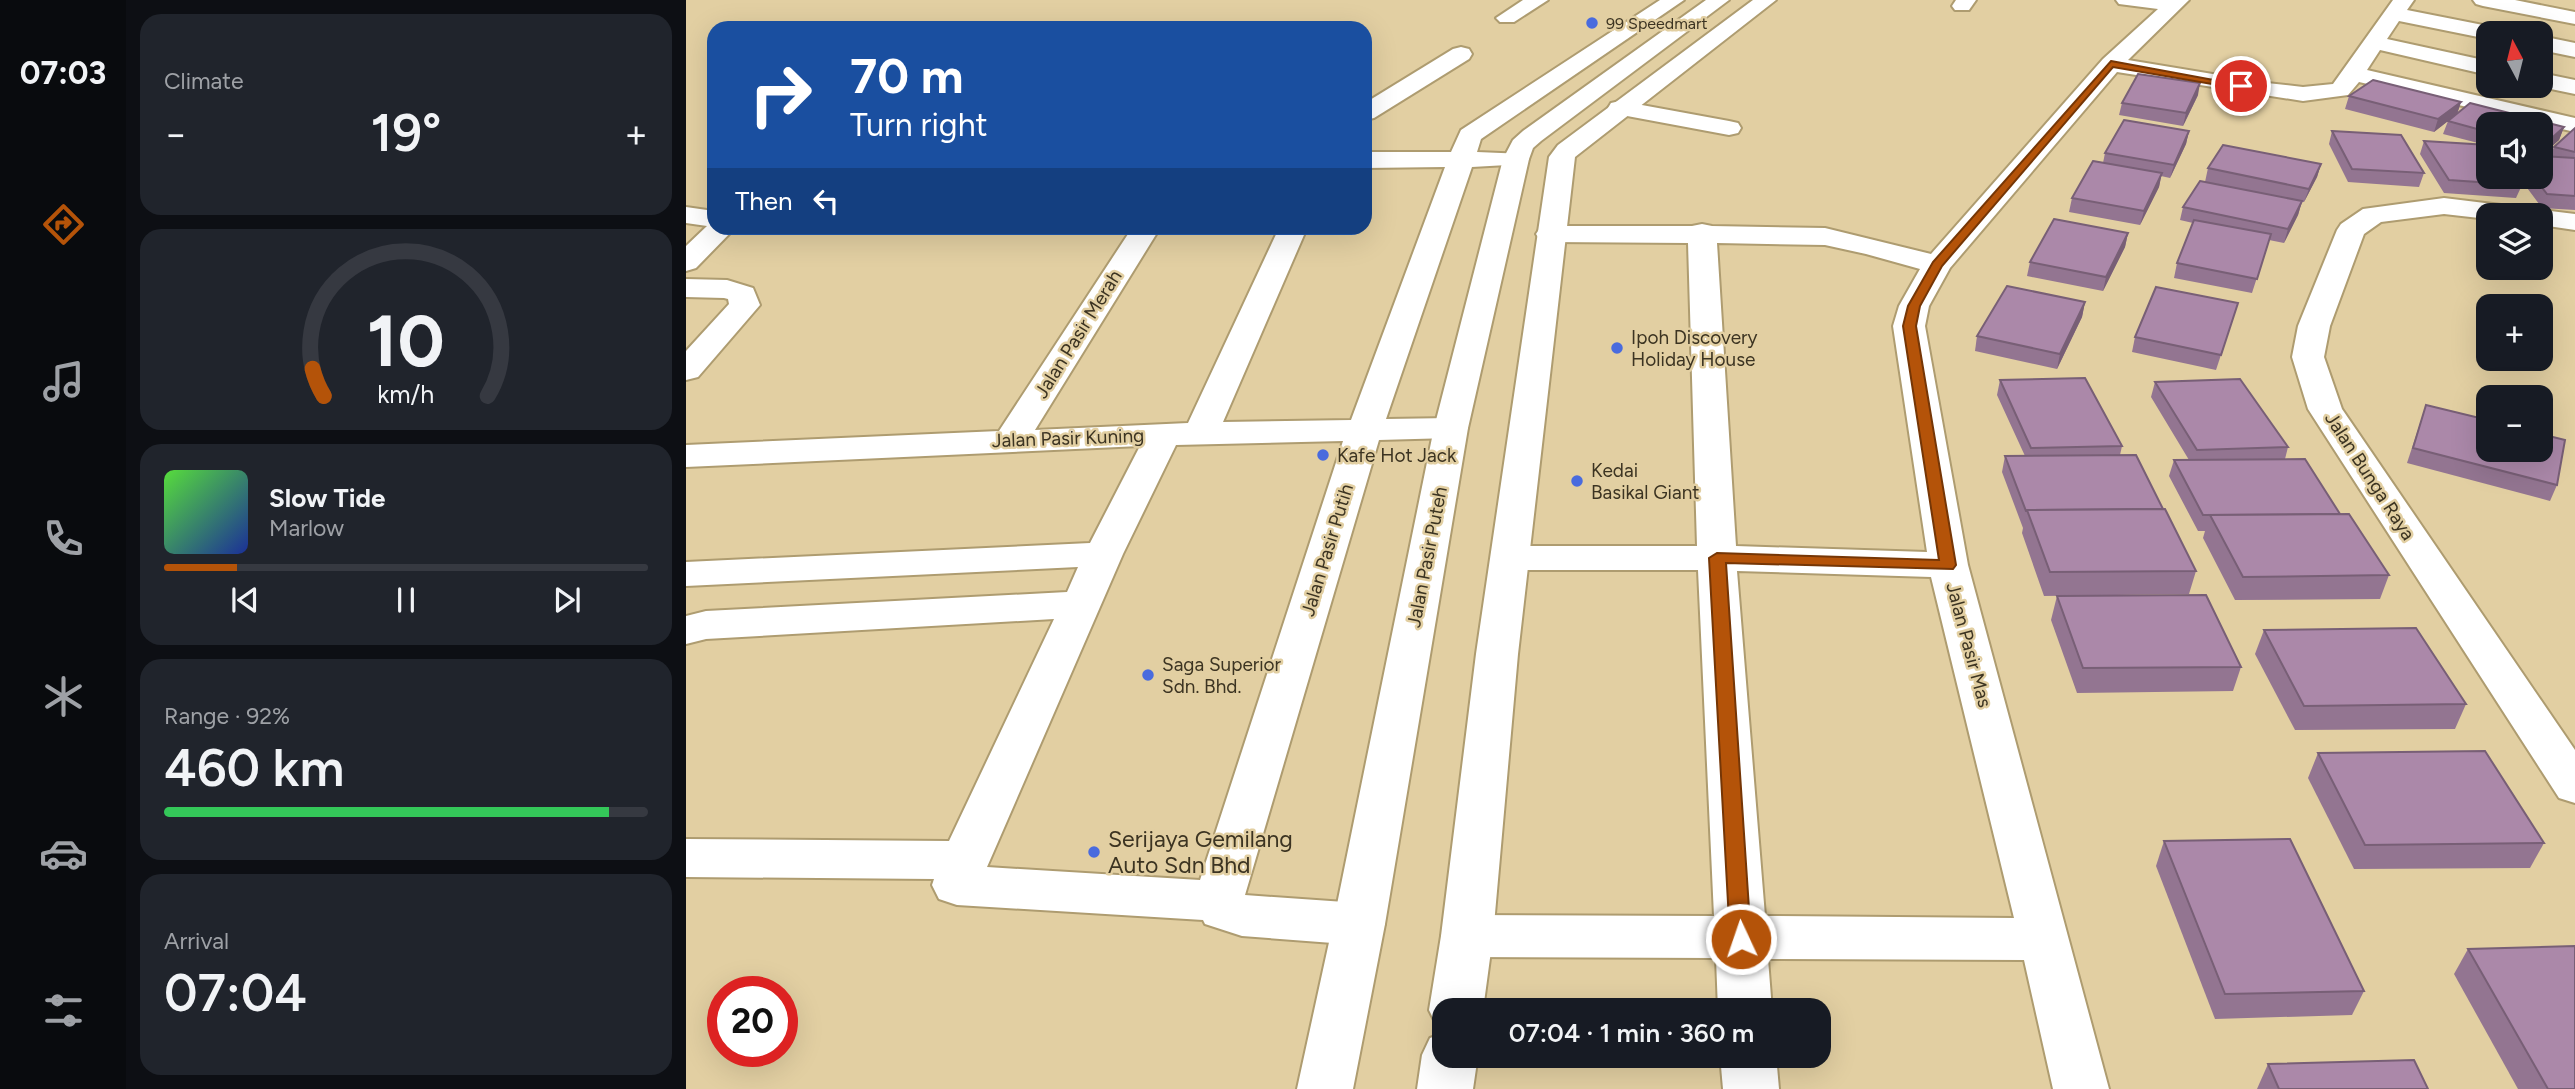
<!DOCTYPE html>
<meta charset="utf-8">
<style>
body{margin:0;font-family:Figtree,sans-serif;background:#20242c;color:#f1f3f6;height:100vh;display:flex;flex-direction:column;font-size:26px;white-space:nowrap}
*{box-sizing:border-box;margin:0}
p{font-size:23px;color:#9ea1a6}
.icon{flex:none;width:38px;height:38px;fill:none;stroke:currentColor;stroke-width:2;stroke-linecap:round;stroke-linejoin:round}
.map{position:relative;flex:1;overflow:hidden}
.sheet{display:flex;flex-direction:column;gap:14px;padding:14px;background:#0d0f14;width:560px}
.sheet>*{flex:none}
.hud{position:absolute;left:21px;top:21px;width:665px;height:214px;border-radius:21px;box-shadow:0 7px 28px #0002;background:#1a4fa0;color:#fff;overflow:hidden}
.needle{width:46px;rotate:353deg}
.buttons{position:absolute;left:1790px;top:21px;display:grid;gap:14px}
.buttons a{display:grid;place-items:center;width:77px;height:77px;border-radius:14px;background:#171b24;box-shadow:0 7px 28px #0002;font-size:35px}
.speed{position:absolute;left:21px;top:976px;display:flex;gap:14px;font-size:35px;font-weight:700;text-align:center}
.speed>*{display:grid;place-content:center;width:91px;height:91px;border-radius:50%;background:#171b24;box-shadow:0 7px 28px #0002;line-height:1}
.speed .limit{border:10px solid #d22;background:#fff;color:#111}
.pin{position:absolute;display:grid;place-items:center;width:60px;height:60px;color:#fff;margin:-30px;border:4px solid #fff;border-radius:50%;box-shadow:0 2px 7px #0007}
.me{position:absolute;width:77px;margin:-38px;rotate:357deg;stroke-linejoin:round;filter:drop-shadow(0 0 5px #0008)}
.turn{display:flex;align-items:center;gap:24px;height:147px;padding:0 28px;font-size:32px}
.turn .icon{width:91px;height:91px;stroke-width:2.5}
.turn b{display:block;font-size:49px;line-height:60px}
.then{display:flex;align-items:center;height:66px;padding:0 28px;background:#0003;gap:14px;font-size:26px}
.big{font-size:52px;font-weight:600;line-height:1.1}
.sheet .tile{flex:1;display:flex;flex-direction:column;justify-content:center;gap:10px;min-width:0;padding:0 24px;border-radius:21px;background:#20242c}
.sheet .dial{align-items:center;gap:0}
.dial svg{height:182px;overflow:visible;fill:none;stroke:#363941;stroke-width:7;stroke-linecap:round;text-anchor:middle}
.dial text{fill:#f1f3f6;stroke:none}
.song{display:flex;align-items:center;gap:21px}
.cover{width:84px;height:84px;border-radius:10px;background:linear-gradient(135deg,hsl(110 70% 55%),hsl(230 70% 35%))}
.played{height:7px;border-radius:4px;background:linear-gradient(90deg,#b45309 15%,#363941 15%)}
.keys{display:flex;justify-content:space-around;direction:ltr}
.heat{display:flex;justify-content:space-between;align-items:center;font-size:38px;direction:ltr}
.charge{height:10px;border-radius:5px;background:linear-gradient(90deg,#34c759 92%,#363941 0)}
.trip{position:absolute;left:746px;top:998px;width:399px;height:70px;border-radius:21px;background:#171b24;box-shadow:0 7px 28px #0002;font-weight:600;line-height:70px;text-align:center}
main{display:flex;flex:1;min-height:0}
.dock{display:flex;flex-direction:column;width:126px;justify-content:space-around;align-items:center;background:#090b0e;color:#9ea1a6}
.dock .icon{width:49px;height:49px}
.dock .selected{color:#b45309}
.dock b{font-size:32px;color:#f1f3f6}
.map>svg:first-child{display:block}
</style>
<main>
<nav class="dock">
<b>07:03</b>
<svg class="icon selected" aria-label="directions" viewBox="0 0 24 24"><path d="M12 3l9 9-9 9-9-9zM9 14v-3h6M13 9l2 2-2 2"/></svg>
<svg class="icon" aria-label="music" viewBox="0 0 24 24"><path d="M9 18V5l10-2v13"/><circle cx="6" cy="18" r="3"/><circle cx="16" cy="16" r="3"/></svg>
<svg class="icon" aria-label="phone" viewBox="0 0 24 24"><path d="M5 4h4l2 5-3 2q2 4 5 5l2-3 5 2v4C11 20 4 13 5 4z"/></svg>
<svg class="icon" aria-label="climate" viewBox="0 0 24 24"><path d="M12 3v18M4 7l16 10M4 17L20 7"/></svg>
<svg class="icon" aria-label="car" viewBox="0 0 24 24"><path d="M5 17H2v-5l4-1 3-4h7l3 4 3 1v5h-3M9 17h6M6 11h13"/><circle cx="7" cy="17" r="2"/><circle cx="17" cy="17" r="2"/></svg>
<svg class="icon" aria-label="filters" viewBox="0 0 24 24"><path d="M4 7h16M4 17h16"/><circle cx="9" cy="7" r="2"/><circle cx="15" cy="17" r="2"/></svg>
</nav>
<section class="sheet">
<div class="tile"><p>Climate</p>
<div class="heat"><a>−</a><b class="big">19°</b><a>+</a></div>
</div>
<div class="tile dial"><svg viewBox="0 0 100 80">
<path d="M14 69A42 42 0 1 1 86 69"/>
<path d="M14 69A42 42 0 0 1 9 57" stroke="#b45309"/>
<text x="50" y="56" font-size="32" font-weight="700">10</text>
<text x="50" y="72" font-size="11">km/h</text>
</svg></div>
<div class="tile">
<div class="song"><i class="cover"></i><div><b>Slow Tide</b><p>Marlow</p></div></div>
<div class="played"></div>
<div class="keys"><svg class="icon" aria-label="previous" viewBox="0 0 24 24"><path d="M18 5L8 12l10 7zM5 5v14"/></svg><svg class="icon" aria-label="pause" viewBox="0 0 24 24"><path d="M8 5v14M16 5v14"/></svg><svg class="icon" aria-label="next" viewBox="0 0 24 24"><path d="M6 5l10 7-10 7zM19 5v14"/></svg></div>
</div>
<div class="tile"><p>Range · 92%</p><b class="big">460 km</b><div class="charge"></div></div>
<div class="tile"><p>Arrival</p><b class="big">07:04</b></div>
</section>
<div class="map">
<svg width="1889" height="1089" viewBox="0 0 1889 1089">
<rect width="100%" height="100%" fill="#e2cfa2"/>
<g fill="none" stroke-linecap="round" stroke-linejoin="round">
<g stroke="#ae9c70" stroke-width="4">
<g id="minor">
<path d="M837,0H862L828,22H814L810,18Z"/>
<path d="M974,0H998L795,139L791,152L839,154L843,159L839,164L786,167L700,419L765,418L777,421L782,428L777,435L765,438L693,440L559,895L673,903L691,909L699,924L691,939L673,945L556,936L519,924L517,920L271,905L253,899L246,885L248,879L0,877V839L263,841L368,619L20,639L0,644V616L20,611L381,592L392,567L0,586V562L404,543L454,446L0,467V445L313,431L446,228H474L349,430L502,423L593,228H621L537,422L665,420L759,167L679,168V152H765L775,130ZM657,441L514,880L301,867L437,554L490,445Z"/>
<path d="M1270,0H1290L1283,10H1269L1266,6Z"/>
<path d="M1430,0H1503L1442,60L1581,83L1617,87L1647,84L1707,0H1728L1721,10L1807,27L1815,28L1818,33H1802V39L1713,21L1701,39L1802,61V75L1694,50L1681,70L1889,118V132L1673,82L1662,95L1617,101L1431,72L1264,268L1243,306L1239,326L1282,565L1423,1089H1367L1338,960L1082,959L1086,1010H1032L1030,958L781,957L763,951L755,936L763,921L781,915L1028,916L1012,570H824L810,567L805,558L810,549L824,546H1011L1002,243L864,242L854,240L850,234L854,228L864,226H1006L1016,224L1026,226L1139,228L1245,254L1417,59L1472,9L1433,4ZM1031,243L1139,245L1180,254L1234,269L1213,306L1207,326L1241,552L1050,546ZM1051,571L1245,577L1328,918L1079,916Z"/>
<path d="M1787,0H1829L1889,12V24L1797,6L1790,4Z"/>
<path d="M1855,36L1889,43V57L1855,50Z"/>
<path d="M775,47L783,49L786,54L783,59L688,118L679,120V103L767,49Z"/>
<path d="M1855,73L1889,80V94L1850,86H1855Z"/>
<path d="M934,101L1043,121L1052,123L1055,128L1052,133L1043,135L925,113L922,108L925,103Z"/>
<path d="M1758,198L1889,214V230L1855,225V215H1802V219L1758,214L1695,222L1678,234L1644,326L1638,357L1656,409L1889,750V803L1873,798L1622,409L1606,357L1612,326L1651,230L1655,224L1677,209Z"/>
<path d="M0,207L28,211V228H49L10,268L0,271V246L21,226L0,223Z"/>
<path d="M0,279L41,280L67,288L74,305L12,377L0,380V351L43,304L42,299L38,298L0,297Z"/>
<path d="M1034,1055H1090L1093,1089H1037Z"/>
</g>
</g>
<g stroke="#ae9c70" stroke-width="4">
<g id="major">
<path d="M1020,0H1043L855,141L847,148L843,159L782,428L699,924L667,1089H611L647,924L748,428L817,159L827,140L837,131Z"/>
<path d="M1067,0H1090L889,157L832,654L807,936L797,1010H758V1029L751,1026L743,1010L755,936L790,654L863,157L872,145Z"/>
<path d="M758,1033V1055H792L787,1089H731L736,1055L744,1038Z"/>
</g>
</g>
<use href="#minor" fill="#fff" fill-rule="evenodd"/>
<use href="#major" fill="#fff" fill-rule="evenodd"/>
</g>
<g fill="#937591">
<path d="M1512,95L1497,126L1433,115L1436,103Z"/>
<path d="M1663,96L1775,102L1771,114L1878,127L1873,140L1855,156H1864L1868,147L1889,128V210L1856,208L1833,177H1855V124H1802V177L1836,185L1830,198L1758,193L1734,154L1738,141L1800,145L1757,134L1762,121L1748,132L1659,109Z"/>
<path d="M1503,131L1500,144L1484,178L1475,176L1473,187L1454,225L1383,212L1386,198L1417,163L1419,153Z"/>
<path d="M1646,131L1738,173L1733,187L1662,182L1643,144Z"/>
<path d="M1635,164L1631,177L1618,202H1616L1612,215L1598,243L1583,240L1566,293L1488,278L1491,263L1507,223L1494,220L1497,207L1519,182L1522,168Z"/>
<path d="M1442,233L1439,247L1417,291L1341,276L1344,262Z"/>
<path d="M1399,302L1396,317L1371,369L1289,351L1291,336Z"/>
<path d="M1552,303L1530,370L1446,352L1449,337Z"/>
<path d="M1314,380L1436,446L1434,455L1477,509L1510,571L1503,594L1358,596L1336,533L1337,528L1316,472L1319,456H1339L1311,395Z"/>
<path d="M1469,382L1602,447L1599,459L1654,514L1703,575L1694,599L1549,600L1517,538L1519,531H1512L1483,476L1488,460H1503L1465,397Z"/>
<path d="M1740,405L1871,485L1864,501L1721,463Z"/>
<path d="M1371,596L1555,667L1547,691L1391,693L1365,620Z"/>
<path d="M1578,630L1780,704L1769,729L1609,730L1569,654Z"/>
<path d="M1632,753L1858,843L1844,868L1668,869L1622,778Z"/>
<path d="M1478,841L1678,991L1666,1015L1529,1019L1470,866Z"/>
<path d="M1782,949L1889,1089H1832L1768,974Z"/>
<path d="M1582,1064L1742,1089H1571Z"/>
</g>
<g fill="#785f76">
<path d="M1514,83L1512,95L1497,126L1500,113Z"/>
<path d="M1775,102L1771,114L1748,132L1752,119Z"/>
<path d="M1878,127L1873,140L1855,156V151L1857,146Z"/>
<path d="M1503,131L1500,144L1484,178L1488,165Z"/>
<path d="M1635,164L1631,177L1618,202L1623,189Z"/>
<path d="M1476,173L1473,187L1454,225L1458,211Z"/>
<path d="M1616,201L1612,215L1598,243L1602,229Z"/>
<path d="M1442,233L1439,247L1417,291L1420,277Z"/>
<path d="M1399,302L1396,317L1371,369L1374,354Z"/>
</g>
<g fill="#ab88a9" stroke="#785f76" stroke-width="2">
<path d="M1452,74L1514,83L1500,113L1436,103Z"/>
<path d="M1687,80L1775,102L1752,119L1663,96Z"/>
<path d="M1784,103L1878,127L1857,146L1855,145V124H1802V132L1762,121Z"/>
<path d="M1438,120L1503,131L1488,165L1419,153Z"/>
<path d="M1889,128V152L1868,147Z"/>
<path d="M1646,131L1715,135L1738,173L1666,169Z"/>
<path d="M1738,141L1802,145V177H1830L1836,185L1763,180Z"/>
<path d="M1537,145L1635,164L1623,189L1522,168Z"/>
<path d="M1855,156L1889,158V196L1861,194L1848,177H1855Z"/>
<path d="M1407,161L1476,173L1458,211L1386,198Z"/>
<path d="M1514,181L1616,201L1602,229L1497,207Z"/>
<path d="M1368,219L1442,233L1420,277L1344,262Z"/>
<path d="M1508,220L1585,234L1571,279L1491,263Z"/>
<path d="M1321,286L1399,302L1374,354L1291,336Z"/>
<path d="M1470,287L1552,303L1535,355L1449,337Z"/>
<path d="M1399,378L1436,446L1345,448L1314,380Z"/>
<path d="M1554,379L1602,447L1511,450L1469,382Z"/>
<path d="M1740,405L1802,420V450H1855V434L1879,440L1871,485L1727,448Z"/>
<path d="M1450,455L1477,509L1341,510V511H1340L1319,456Z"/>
<path d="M1619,459L1654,514L1517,515L1488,460Z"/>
<path d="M1479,509L1510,571L1364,572L1341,510Z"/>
<path d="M1663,514L1703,575L1557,577L1524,515Z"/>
<path d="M1520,595L1555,667L1397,668L1371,596Z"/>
<path d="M1730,628L1780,704L1618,706L1578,630Z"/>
<path d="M1799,751L1858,843L1679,845L1632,753Z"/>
<path d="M1604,839L1678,991L1539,994L1478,841Z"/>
<path d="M1889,946V1089H1862L1782,949Z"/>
<path d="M1728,1060L1742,1089H1593L1582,1064Z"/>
</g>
<path fill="#b45309" stroke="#753606" stroke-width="2" d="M1425,61L1560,86L1555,89L1427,67L1256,266L1234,306L1230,326L1270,565L1267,569L1040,563L1065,939L1062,945L1055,948L1047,945L1044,939L1023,558L1031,553L1253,560L1217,326L1222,306L1247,262Z"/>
<g fill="#496bde" stroke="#e2cfa2" stroke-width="2.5">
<circle cx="906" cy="23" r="7"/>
<circle cx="931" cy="348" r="7"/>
<circle cx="637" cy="455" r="7"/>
<circle cx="891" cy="481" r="7"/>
<circle cx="462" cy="675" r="7"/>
<circle cx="408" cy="852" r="7"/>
</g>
<g text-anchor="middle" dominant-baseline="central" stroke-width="5" stroke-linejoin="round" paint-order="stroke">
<g font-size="16" fill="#3c3422" stroke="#e2cfa2" text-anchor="start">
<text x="920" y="23">99 Speedmart</text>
</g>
<g font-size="19" fill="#3c3422" stroke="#e2cfa2">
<text transform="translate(392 334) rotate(-58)">Jalan Pasir Merah</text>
<text transform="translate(382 438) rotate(-2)">Jalan Pasir Kuning</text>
<text transform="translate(1684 476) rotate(57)">Jalan Bunga Raya</text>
<text transform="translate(641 550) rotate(-73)">Jalan Pasir Putih</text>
<text transform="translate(741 557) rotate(-79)">Jalan Pasir Puteh</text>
<text transform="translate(1283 645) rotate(75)">Jalan Pasir Mas</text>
</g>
<g font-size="19" fill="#3c3422" stroke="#e2cfa2" text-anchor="start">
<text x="945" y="337">Ipoh Discovery<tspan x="945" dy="22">Holiday House</tspan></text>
<text x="651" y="455">Kafe Hot Jack</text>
<text x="905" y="470">Kedai<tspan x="905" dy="22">Basikal Giant</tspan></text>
<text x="476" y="664">Saga Superior<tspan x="476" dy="22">Sdn. Bhd.</tspan></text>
</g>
<g font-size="23" fill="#3c3422" stroke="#e2cfa2" text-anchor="start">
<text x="422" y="839">Serijaya Gemilang<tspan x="422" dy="26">Auto Sdn Bhd</tspan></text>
</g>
</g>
</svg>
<div class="buttons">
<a><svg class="needle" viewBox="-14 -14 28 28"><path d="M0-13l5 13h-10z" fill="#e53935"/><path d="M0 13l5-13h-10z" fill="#9ea1a6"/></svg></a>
<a><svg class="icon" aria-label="sound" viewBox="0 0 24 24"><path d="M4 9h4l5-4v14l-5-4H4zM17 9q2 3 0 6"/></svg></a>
<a><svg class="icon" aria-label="layers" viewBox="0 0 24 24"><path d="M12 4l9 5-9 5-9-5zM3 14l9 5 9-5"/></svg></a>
<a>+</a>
<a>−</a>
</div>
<div class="speed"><div class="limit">20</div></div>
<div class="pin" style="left:1555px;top:86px;background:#d93025"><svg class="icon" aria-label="arrive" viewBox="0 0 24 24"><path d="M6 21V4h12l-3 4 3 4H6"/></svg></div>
<svg class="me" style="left:1055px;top:939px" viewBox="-20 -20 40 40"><circle r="17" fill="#b45309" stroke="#fff" stroke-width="3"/><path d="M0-11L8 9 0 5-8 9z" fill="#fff"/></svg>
<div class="trip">07:04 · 1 min · 360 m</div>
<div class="hud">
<div class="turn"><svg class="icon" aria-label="right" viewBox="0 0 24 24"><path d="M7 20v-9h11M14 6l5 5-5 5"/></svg><div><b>70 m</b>Turn right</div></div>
<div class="then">Then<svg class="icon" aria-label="left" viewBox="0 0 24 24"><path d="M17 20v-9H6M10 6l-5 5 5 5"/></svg></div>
</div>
</div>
</main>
